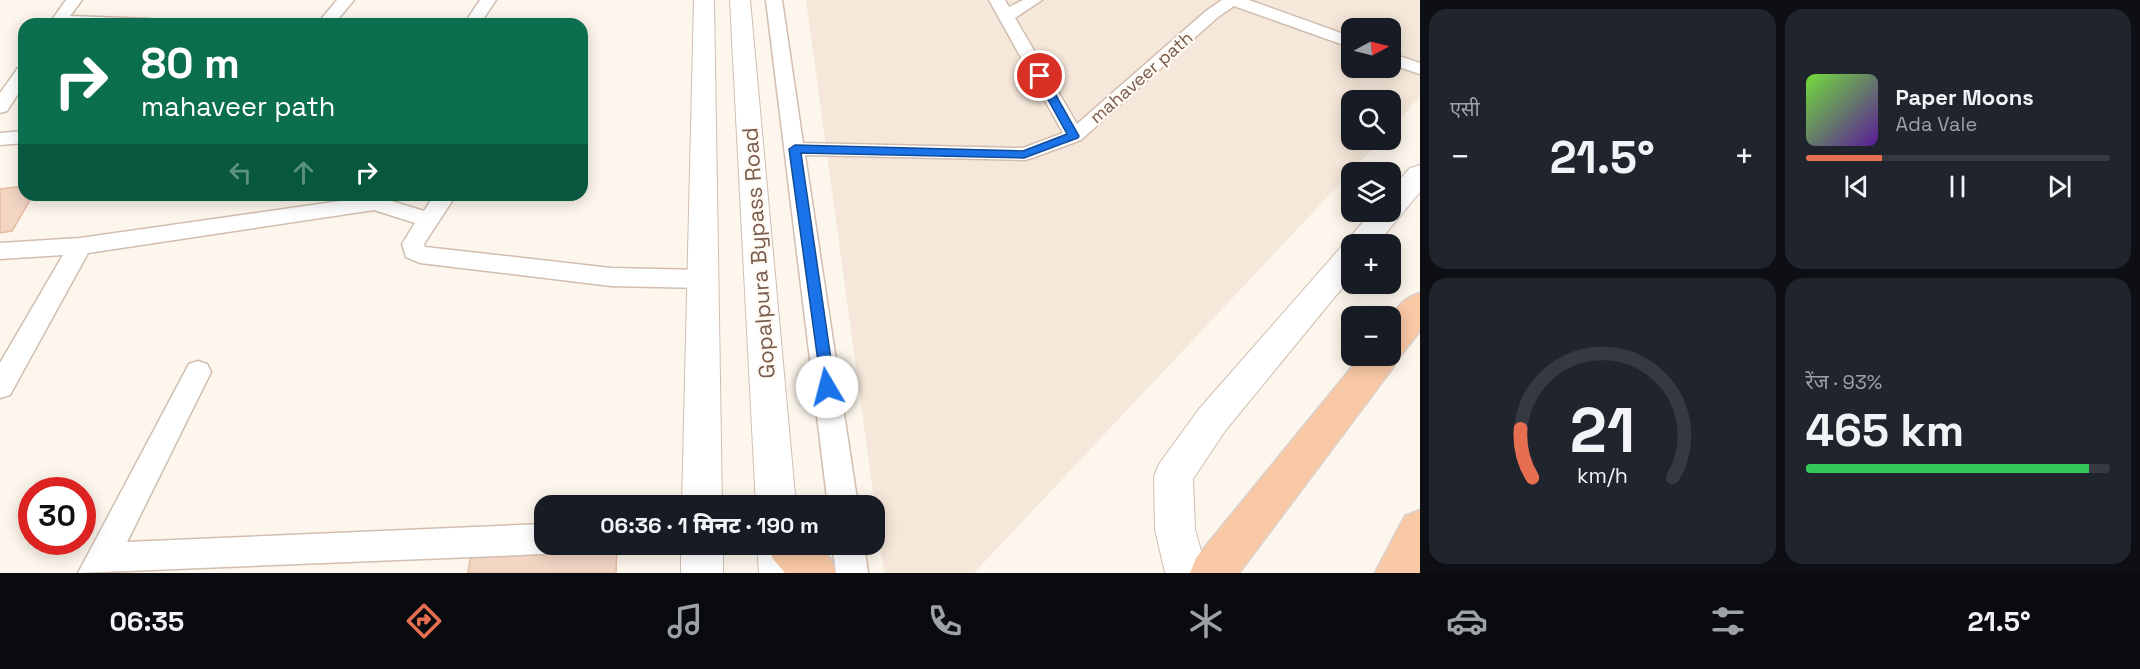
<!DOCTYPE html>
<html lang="hi">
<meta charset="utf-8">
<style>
body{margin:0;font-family:"Space Grotesk","Noto Sans Devanagari",sans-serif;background:#20242c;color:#f1f3f6;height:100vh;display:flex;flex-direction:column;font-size:22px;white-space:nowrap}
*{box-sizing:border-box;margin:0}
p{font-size:20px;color:#9ea1a6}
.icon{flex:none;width:33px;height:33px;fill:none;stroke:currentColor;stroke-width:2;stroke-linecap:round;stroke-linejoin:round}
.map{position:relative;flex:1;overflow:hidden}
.drawer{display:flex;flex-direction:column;gap:9px;padding:9px;background:#0d0f14;width:720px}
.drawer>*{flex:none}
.guide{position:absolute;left:18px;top:18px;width:570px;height:183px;border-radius:18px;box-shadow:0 3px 15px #0003;background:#0b6e4f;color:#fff;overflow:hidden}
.needle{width:39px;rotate:83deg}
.buttons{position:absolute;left:1341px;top:18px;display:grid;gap:12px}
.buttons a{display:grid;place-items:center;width:60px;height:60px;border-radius:12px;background:#171b24;box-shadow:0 3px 15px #0003;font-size:30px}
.speed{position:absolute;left:18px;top:477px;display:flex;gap:12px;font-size:30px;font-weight:700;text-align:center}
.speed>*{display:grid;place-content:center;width:78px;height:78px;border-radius:50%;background:#171b24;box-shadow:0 3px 15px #0003;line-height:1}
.speed .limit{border:9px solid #d22;background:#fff;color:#111}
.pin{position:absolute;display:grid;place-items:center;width:51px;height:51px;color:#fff;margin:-26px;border:3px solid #fff;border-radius:50%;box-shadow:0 2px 6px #0007}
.me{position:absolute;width:66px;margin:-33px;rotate:352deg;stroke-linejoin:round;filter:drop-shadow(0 0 4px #0008)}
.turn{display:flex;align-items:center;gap:21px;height:126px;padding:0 24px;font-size:27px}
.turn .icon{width:78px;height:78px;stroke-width:2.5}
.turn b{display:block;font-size:42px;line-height:51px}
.lanes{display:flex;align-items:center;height:57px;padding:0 24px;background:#0003;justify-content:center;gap:30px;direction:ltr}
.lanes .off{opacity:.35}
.big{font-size:45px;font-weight:800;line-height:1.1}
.drawer .card{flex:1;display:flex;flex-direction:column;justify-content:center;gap:9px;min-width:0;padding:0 21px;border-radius:18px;background:#20242c}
.drawer .dial{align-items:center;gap:0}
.dial svg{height:156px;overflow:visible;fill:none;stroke:#363941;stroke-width:7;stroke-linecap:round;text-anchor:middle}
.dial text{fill:#f1f3f6;stroke:none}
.song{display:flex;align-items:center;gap:18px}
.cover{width:72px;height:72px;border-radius:9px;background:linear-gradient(135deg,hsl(100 70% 55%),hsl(270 70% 35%))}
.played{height:6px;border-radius:3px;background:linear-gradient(90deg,#e76f51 25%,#363941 25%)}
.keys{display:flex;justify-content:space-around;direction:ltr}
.heat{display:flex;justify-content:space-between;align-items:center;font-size:33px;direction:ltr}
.charge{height:9px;border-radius:4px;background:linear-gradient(90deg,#34c759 93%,#363941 0)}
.drawer .tiles{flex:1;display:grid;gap:9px;grid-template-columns:repeat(2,1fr)}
.trip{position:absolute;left:534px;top:495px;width:351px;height:60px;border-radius:18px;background:#171b24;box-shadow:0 3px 15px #0003;font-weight:800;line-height:60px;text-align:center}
.dock{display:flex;height:96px;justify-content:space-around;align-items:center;background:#090b0e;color:#9ea1a6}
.dock .icon{width:42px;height:42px}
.dock .active{color:#e76f51}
.dock b{font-size:27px;color:#f1f3f6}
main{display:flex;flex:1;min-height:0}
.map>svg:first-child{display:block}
</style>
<main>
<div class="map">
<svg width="1420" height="573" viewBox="0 0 1420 573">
<rect width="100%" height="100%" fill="#fdf6ec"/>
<path fill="#f5e8da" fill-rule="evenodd" d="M806,0H1420V96L1391,129L1390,100H1352V140H1381L974,573H884ZM1352,28H1390V68H1352Z"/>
<g fill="#f3d5c3" stroke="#e6bba3" stroke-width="1.5">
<path d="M24,186V195H33L12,231L0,233V189Z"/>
<path d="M617,546L616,573H468L471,552Z"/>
</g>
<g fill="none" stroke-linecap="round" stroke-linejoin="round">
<g stroke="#d1beb0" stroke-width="3">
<g id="minor">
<path d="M66,0H82L70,16L150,19L158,24H49Z"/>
<path d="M337,0H354L334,24H317Z"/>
<path d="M480,0H496L480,24H464Z"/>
<path d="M766,0H782L803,143L1023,148L1063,133L989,0H1005L1009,7L1023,0H1042L1015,18L1077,124L1206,11L1222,0H1249L1352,37V48L1234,6L1218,17L1081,140L1032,158L1025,160L805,155L858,506H828Z"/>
<path d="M1390,53L1420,63V74L1390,64Z"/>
<path d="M24,67V85L7,111L0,113V93L18,68Z"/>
<path d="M24,131V143L0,145V133Z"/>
<path d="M434,195H456L424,244L425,247L611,268L702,270L710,273L714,279L710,285L702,288L611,286L420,263L406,257L402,244L415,223L374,210L88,253L10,395L0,398V363L63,255L0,259V243L80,238L375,196L424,211Z"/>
<path d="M198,361L207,364L211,372L127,542L544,524V544H557L555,550L544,554L78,573L189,364Z"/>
<path d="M832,544H864L868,573H836Z"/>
</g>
</g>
<g stroke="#d1beb0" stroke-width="2">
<g id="tertiary">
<path d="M694,0H714L722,506H682Z"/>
<path d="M730,0H750L796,506H756Z"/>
<path d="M1420,165V192L1377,244H1352V276L1225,431L1193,479L1195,529L1207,573H1165L1155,529L1154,476L1159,464L1199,409L1341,247L1347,246L1350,237L1372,212H1390V190L1410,168Z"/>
<rect x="681" y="544" width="42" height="29"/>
<path d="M757,544H799L801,573H759Z"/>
</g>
</g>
<g stroke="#dad1cd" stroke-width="3">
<g id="trunk">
<path d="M1420,293V331L1402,354L1398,355L1394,366L1239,573H1190L1196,558L1361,356H1390C1390,327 1388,303 1420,293Z"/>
<path d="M1420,510V573H1375L1405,516Z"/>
<path d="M767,544H817L830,558L836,573H785L773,559Z"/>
</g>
</g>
<use href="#minor" fill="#fff" fill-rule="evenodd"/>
<use href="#tertiary" fill="#fff" fill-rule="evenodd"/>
<use href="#trunk" fill="#f9c8a4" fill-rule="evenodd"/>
</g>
<path fill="#1a73e8" stroke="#114b97" stroke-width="1.5" d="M1036,74L1045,76L1079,136L1078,138L1024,158L801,153L835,387L832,391L827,393L822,391L789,149L795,145L1023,151L1067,134L1035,76Z"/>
<g text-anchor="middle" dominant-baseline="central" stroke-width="4.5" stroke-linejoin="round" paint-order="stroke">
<g font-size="18" fill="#7a5c4d" stroke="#fffaf3">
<text transform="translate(1141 77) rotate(-41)">mahaveer path</text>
</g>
<g font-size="22" fill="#7a5c4d" stroke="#fffaf3">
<text transform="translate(758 253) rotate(-94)">Gopalpura Bypass Road</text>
</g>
</g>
</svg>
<div class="buttons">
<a><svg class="needle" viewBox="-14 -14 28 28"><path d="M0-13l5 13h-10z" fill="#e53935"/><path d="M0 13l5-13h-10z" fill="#9ea1a6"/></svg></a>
<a><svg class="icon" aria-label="search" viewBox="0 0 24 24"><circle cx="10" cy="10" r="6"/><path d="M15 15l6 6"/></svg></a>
<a><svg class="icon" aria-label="layers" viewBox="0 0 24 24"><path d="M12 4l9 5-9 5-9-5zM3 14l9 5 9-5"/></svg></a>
<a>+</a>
<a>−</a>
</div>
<div class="speed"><div class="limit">30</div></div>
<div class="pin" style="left:1040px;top:76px;background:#d93025"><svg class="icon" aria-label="arrive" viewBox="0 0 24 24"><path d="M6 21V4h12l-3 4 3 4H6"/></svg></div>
<svg class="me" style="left:827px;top:387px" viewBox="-20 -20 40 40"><circle r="19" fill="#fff"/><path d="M0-13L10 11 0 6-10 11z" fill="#1a73e8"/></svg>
<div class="trip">06:36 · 1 मिनट · 190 m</div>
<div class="guide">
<div class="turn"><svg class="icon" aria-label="right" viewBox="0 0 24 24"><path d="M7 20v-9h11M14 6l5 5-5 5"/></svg><div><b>80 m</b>mahaveer path</div></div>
<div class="lanes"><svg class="icon off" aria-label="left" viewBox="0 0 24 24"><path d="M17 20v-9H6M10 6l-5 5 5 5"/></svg><svg class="icon off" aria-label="ahead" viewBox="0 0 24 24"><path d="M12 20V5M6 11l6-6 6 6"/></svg><svg class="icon" aria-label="right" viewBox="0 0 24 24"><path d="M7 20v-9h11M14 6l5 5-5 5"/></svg></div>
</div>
</div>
<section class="drawer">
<div class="tiles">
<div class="card"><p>एसी</p>
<div class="heat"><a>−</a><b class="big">21.5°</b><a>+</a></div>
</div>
<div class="card">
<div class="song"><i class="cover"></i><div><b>Paper Moons</b><p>Ada Vale</p></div></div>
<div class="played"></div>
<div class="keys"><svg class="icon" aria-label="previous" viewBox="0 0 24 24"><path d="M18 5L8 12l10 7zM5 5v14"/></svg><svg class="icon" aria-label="pause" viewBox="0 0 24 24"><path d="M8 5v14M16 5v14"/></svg><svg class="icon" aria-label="next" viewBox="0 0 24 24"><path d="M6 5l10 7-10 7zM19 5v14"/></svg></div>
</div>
<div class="card dial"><svg viewBox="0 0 100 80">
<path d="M14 69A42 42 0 1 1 86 69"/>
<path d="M14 69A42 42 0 0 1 8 44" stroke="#e76f51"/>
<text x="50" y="56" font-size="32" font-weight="700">21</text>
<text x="50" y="72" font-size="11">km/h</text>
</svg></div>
<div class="card"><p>रेंज · 93%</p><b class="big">465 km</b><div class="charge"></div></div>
</div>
</section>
</main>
<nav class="dock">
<b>06:35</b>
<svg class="icon active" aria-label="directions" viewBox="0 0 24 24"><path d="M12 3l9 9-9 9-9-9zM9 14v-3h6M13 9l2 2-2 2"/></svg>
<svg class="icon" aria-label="music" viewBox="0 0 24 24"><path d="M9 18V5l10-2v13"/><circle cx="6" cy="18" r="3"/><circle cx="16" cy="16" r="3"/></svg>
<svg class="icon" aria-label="phone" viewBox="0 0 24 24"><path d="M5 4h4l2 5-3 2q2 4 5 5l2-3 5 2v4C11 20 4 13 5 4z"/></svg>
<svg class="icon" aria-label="climate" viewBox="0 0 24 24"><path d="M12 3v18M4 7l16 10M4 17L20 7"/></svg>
<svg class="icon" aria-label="car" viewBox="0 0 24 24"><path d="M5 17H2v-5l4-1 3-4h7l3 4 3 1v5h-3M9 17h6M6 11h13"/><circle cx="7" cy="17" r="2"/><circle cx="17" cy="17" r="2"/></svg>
<svg class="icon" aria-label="filters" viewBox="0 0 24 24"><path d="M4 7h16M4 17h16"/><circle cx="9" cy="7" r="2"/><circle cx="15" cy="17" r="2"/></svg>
<b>21.5°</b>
</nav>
